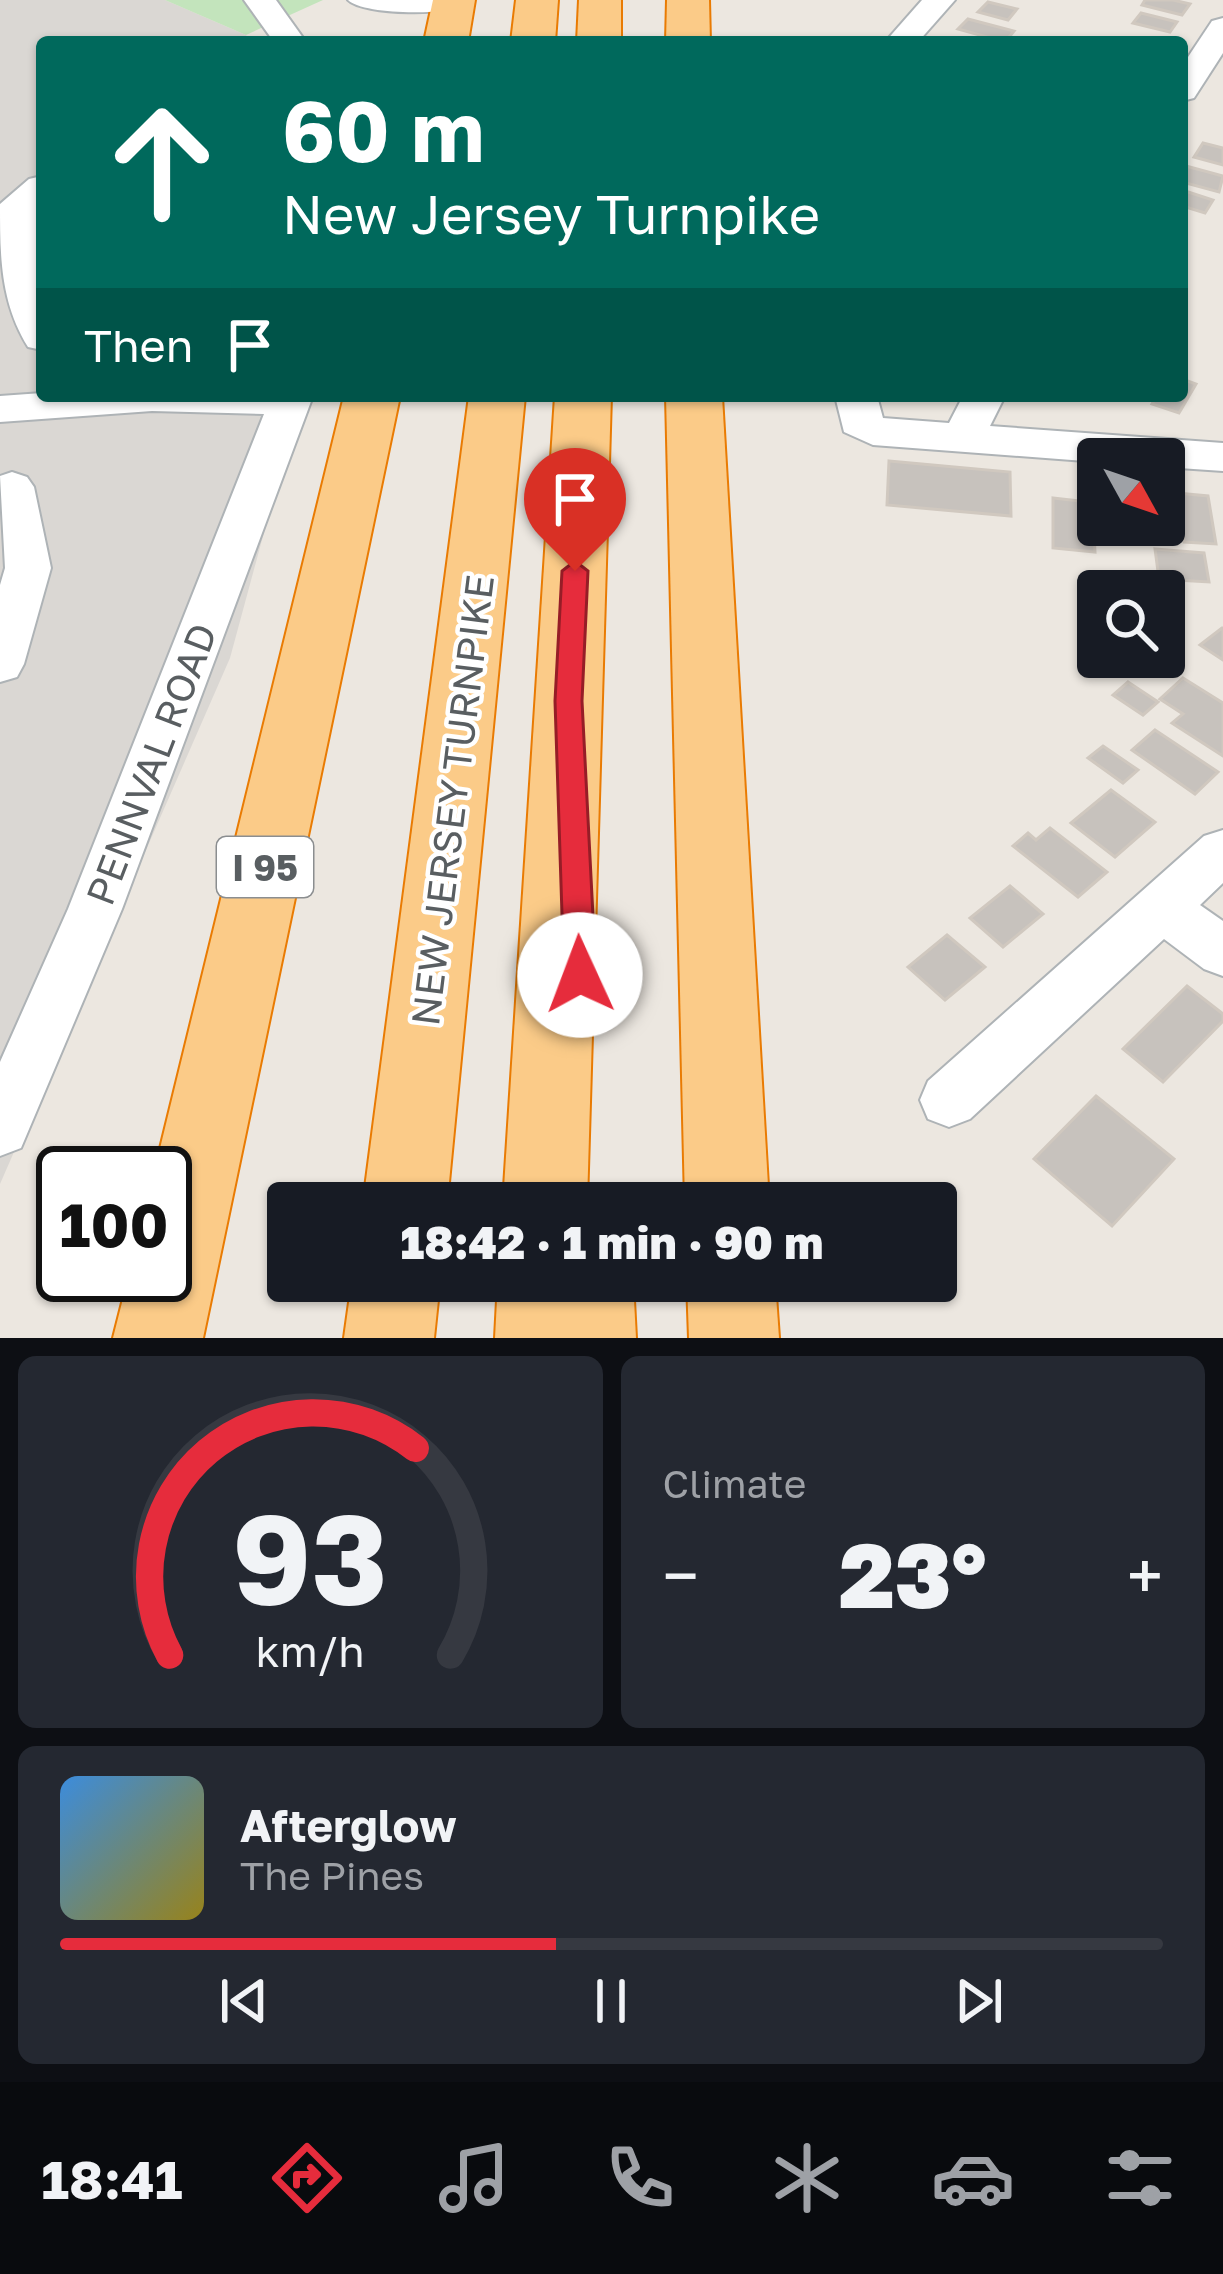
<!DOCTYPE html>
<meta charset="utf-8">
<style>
body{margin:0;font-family:"Golos Text",sans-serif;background:#242831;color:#f1f3f6;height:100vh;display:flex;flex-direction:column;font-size:45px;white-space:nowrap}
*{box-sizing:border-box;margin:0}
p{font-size:39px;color:#9ea1a6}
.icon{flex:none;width:66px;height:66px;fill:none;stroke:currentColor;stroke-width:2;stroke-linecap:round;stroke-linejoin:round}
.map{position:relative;height:1338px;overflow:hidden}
.details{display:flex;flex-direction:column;gap:18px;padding:18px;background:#0d0f14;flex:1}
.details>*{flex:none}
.banner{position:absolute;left:36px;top:36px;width:1152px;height:366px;border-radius:12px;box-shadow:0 3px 9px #0004;background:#00695c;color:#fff;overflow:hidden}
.needle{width:78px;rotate:130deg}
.fabs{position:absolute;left:1077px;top:438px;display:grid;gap:24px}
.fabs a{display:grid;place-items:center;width:108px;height:108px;border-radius:12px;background:#171b24;box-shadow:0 3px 9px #0004;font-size:60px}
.speed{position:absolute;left:36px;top:1146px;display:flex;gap:24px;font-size:60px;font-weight:700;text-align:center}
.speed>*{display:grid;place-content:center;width:156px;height:156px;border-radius:50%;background:#171b24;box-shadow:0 3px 9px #0004;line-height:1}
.speed .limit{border:6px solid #111;border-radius:18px;background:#fff;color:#111}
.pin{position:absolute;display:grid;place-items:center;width:102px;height:102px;color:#fff;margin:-123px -51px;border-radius:50% 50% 50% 0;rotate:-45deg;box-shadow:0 0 12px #0007}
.pin .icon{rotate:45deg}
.me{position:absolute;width:132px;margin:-66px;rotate:358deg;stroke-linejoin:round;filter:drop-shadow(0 0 9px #0008)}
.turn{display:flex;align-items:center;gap:42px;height:252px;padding:0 48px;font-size:54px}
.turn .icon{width:156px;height:156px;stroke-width:2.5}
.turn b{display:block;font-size:84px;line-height:102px}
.then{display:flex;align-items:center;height:114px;padding:0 48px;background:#0003;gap:24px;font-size:45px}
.big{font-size:90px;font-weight:800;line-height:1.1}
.details .widget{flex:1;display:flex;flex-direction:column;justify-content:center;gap:18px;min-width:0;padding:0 42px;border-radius:18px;background:#242831}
.details .dial{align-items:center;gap:0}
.dial svg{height:312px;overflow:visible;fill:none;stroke:#363941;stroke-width:7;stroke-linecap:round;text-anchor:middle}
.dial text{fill:#f1f3f6;stroke:none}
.song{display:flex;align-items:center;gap:36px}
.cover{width:144px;height:144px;border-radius:18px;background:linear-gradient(135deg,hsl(210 70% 55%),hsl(50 70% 35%))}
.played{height:12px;border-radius:6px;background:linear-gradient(90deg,#e62c3c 45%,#363941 45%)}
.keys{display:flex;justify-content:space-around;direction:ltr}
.heat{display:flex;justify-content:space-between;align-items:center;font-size:66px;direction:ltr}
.details .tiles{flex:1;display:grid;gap:18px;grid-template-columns:1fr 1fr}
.widget:last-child{grid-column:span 2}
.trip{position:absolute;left:267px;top:1182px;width:690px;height:120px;border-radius:12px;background:#171b24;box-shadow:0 3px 9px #0004;font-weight:800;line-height:120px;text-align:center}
.tab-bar{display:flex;height:192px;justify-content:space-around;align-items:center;background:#090b0e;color:#9ea1a6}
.tab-bar .icon{width:84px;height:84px}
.tab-bar .selected{color:#e62c3c}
.tab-bar b{font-size:54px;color:#f1f3f6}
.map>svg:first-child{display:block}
</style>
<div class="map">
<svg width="1223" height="1338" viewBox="0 0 1223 1338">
<rect width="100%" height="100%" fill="#ece7e0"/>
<path fill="#dad7d3" d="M0,0H165L246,35L251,42H42V396H301L230,658L0,1184Z"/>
<path fill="#c3e4bc" d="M165,0H323L246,35Z"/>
<g fill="#c7c2bd" stroke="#d0c8bf" stroke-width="3">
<path d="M1145,0H1173L1190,4L1182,15L1142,5Z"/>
<path d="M988,2L1017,9L1008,20L978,12Z"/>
<path d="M1141,13L1177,22L1170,32L1133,23Z"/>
<path d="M968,19L1014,31L1005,42L958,29Z"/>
<path d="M1203,143L1223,148V165L1194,157Z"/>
<path d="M1186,166L1223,176L1219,192L1182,182Z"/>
<path d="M1182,190L1213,200L1205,213L1182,206Z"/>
<path d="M1182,379L1196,384L1179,413L1152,404L1157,396H1182Z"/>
<path d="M889,461L1010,472L1011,516L887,505Z"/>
<path d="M1177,493L1208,496L1216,544L1184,542Z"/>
<path d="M1053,498L1098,503V525H1110V533L1094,532L1095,552L1053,548Z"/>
<path d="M1155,549L1204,553L1209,582L1159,579Z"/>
<path d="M1222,628H1223V660L1200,645Z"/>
<path d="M1183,678L1223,703V756L1172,723L1183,714L1160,699Z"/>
<path d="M1128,682L1158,702L1143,715L1113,695Z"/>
<path d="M1155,730L1218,772L1195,794L1132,750Z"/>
<path d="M1103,746L1138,770L1123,783L1088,758Z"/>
<path d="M1111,790L1155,822L1115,857L1071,823Z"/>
<path d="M1050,828L1107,872L1078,897L1013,846L1028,833L1036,840Z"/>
<path d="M1010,886L1043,914L1003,947L970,918Z"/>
<path d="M947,935L985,967L945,1000L908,967Z"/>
<path d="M1187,986L1223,1014V1021L1163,1082L1123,1049Z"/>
<path d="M1096,1096L1174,1159L1112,1226L1034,1159Z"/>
</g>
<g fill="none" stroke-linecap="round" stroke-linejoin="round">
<g stroke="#aeb3b6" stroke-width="4">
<g id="minor">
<path d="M244,0H276L306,42H274Z"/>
<path d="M348,0H467L469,2C455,17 362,15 348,0Z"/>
<path d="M922,0H955L918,42H885Z"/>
<path d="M1223,18V53L1194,98L1182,101V66L1212,21Z"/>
<path d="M42,176L36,220L42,350L28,347C0,302 0,255 0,204L29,179Z"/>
<path d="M42,393L313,396L122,909L21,1148L0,1156V1062L68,909L264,414L152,411L0,422V396Z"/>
<path d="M835,396H877L883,418L949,423L963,396H1005L990,426L1223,443V471L1164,467V459L1098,462L873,445L844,432Z"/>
<path d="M12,472L27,477L34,487L51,568L24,664L17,677L0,682V585L5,568L0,476Z"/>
<path d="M1223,830V883L1200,905L1223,921V976L1204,969L1164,939L970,1119L949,1127L928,1119L920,1100L928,1081L1204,836Z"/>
</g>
</g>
<g stroke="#e97b03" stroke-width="4">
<g id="highway">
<path d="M433,0H475L468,42H424Z"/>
<path d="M516,0H558L555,42H511Z"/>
<path d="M579,0H621V42H577Z"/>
<path d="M667,0H709L710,42H666Z"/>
<path d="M344,396H400L203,1338H113L129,1275H165V1173H154Z"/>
<path d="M469,396H525L447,1203H363Z"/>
<path d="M555,396H611L587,1203H503Z"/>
<path d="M666,396H722L769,1203H685Z"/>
<path d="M352,1281H440L434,1338H344Z"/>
<path d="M498,1281H633L636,1338H495Z"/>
<path d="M687,1281H775L779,1338H689Z"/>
</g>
</g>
<use href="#minor" fill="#fff" fill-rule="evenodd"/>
<use href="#highway" fill="#fbcb88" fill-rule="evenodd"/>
</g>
<path fill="#e62c3c" stroke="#961d27" stroke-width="3" d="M575,561L588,571L582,701L596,975L591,984H569L564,975L555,701L562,571Z"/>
<g text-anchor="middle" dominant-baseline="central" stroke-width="9" stroke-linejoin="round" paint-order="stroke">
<rect fill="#fff" stroke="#8b8e90" stroke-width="3" x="217" y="837" width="96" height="60" rx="9"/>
<g font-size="36" font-weight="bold" fill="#595e61">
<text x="265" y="867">I 95</text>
</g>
<g font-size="39" fill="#595e61" stroke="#fff">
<text transform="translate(151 764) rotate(-69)">PENNVAL ROAD</text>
<text transform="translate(452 800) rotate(-83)">NEW JERSEY TURNPIKE</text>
</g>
</g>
</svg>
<div class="fabs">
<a><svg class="needle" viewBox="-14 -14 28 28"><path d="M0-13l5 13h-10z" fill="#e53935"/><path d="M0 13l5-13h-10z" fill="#9ea1a6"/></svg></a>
<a><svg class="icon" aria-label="search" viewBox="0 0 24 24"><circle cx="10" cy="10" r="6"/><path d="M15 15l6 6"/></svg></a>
</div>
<div class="speed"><div class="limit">100</div></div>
<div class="pin" style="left:575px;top:571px;background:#d93025"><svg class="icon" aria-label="arrive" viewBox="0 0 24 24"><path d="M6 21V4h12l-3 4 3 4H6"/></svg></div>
<svg class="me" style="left:580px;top:975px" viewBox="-20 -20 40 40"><circle r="19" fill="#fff"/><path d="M0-13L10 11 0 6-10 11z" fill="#e62c3c"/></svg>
<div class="trip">18:42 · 1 min · 90 m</div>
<div class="banner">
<div class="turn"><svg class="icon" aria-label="ahead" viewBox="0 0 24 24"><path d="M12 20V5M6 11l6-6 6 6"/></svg><div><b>60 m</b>New Jersey Turnpike</div></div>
<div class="then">Then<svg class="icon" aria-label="arrive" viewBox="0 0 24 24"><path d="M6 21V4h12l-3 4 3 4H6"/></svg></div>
</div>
</div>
<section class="details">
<div class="tiles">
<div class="widget dial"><svg viewBox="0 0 100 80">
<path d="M14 69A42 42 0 1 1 86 69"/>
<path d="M14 69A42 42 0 0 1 77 16" stroke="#e62c3c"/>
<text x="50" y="56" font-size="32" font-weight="700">93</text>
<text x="50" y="72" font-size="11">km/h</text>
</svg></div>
<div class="widget"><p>Climate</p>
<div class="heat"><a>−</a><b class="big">23°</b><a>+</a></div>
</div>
<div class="widget">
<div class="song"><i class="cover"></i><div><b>Afterglow</b><p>The Pines</p></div></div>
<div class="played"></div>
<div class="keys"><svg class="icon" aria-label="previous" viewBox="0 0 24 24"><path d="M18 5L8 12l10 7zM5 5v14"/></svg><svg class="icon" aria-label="pause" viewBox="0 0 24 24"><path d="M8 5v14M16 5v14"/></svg><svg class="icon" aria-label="next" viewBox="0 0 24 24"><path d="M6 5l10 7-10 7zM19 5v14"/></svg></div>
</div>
</div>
</section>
<nav class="tab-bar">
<b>18:41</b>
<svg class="icon selected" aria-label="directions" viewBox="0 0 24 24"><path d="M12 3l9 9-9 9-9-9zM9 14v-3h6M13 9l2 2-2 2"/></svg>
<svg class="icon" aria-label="music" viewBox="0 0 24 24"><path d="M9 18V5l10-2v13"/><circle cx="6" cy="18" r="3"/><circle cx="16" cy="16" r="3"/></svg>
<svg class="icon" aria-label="phone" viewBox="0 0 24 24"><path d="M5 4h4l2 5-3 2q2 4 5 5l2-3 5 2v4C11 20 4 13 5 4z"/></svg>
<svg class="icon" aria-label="climate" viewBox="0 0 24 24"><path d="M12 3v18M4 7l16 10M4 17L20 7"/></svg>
<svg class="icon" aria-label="car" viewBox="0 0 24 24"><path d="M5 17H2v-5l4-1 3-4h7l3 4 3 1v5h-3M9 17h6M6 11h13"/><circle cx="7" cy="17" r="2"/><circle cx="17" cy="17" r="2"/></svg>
<svg class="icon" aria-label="filters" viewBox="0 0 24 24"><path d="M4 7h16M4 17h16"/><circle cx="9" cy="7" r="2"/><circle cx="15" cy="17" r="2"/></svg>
</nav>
